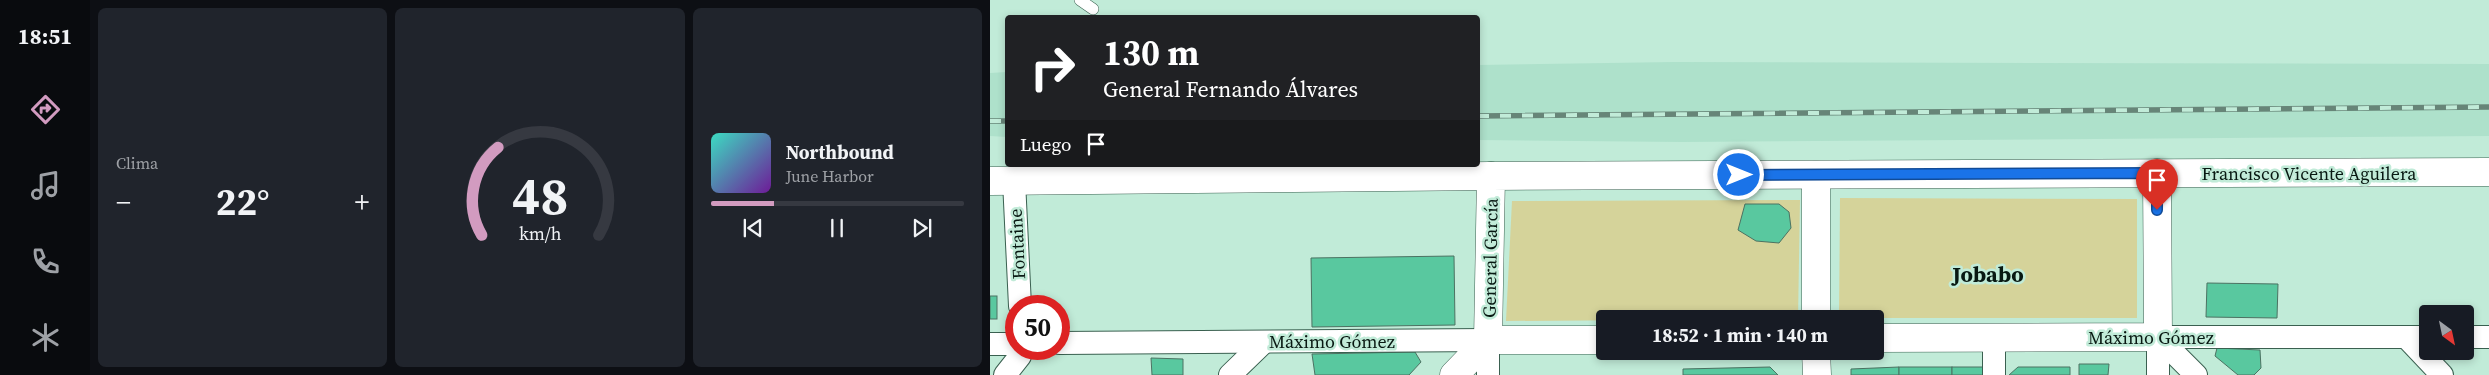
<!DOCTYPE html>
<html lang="es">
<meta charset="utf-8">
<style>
body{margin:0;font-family:"Source Serif 4",serif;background:#20242c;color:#f1f3f6;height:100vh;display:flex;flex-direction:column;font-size:19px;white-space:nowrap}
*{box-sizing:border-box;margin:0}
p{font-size:16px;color:#9ea1a6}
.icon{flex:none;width:28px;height:28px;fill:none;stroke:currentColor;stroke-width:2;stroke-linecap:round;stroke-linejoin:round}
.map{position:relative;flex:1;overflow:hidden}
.panel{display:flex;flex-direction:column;gap:8px;padding:8px;background:#0d0f14;width:900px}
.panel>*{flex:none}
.banner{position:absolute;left:15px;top:15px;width:475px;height:152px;border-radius:5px;box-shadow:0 2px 8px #0003;background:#202124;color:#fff;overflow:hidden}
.needle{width:32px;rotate:147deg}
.buttons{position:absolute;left:1429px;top:305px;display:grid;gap:10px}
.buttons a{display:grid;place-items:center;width:55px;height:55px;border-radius:5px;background:#171b24;box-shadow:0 2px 8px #0003;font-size:25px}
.speed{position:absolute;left:15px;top:295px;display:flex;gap:10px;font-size:25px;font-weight:700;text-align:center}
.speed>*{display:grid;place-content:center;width:65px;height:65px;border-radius:50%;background:#171b24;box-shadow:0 2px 8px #0003;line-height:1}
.speed .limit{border:8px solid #d22;background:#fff;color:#111}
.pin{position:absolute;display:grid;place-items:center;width:42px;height:42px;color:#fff;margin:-51px -21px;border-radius:50% 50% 50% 0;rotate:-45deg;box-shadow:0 0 5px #0007}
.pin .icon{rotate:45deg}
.me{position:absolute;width:55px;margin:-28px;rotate:90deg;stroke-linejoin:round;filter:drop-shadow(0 0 4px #0008)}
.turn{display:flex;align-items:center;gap:18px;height:105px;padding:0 15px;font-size:22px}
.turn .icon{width:65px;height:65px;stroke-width:2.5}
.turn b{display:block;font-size:35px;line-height:42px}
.then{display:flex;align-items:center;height:48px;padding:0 15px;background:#0003;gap:10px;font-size:19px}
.big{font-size:38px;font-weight:700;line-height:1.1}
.panel .card{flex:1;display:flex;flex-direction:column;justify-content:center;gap:8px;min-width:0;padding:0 18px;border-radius:8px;background:#20242c}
.panel .dial{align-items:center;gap:0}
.dial svg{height:130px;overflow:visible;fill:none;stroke:#363941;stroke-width:7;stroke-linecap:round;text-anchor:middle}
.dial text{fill:#f1f3f6;stroke:none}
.song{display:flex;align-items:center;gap:15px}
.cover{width:60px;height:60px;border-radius:8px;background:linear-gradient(135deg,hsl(170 70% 55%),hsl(280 70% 35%))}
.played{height:5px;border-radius:2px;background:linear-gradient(90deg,#d29bc0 25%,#363941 25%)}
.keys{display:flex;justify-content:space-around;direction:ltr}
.heat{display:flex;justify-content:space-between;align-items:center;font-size:28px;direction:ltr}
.panel .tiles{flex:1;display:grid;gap:8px;grid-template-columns:repeat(3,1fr)}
.trip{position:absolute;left:606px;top:310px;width:288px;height:50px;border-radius:5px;background:#171b24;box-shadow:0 2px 8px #0003;font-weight:700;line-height:50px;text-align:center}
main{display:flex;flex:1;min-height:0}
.menu{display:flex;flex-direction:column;width:90px;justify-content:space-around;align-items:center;background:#090b0e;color:#9ea1a6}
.menu .icon{width:35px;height:35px}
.menu .selected{color:#d29bc0}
.menu b{font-size:22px;color:#f1f3f6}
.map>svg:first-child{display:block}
</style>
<main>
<nav class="menu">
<b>18:51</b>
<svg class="icon selected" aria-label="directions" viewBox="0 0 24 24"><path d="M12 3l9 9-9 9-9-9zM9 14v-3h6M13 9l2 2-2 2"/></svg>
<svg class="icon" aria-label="music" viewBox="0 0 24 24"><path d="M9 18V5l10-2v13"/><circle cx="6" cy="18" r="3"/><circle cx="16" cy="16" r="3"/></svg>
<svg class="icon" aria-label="phone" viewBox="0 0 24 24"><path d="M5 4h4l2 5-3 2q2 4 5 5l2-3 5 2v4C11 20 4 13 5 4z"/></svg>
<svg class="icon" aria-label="climate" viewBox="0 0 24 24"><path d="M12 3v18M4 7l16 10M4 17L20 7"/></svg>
</nav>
<section class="panel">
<div class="tiles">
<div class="card"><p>Clima</p>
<div class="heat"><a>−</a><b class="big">22°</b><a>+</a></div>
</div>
<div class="card dial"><svg viewBox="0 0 100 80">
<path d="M14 69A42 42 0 1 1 86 69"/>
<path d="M14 69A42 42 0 0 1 24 15" stroke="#d29bc0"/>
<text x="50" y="56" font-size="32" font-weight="700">48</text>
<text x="50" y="72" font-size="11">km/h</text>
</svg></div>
<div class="card">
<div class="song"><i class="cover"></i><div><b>Northbound</b><p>June Harbor</p></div></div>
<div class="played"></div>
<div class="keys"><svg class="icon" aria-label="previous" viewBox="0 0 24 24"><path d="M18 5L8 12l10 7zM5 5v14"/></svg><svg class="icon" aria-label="pause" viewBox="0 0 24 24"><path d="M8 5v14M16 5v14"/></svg><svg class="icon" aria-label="next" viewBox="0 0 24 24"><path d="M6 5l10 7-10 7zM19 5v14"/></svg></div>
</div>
</div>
</section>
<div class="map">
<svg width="1499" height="375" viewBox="0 0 1499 375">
<rect width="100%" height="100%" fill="#c1ebd8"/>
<g fill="#aee1cb">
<path d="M684,62L1499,64V136L692,142L488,140V65Z"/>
<path d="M17,72V137L0,136V73Z"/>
</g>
<g fill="#d5d39a">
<path d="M850,198L1147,199V318H849Z"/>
<path d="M810,200L808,319L516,321L522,201Z"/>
</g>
<g fill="#59c89f" stroke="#4c7262">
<path d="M755,204H789L799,212L801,228L789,243L766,241L748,230Z"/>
<path d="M464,256L465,325L322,327L321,258Z"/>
<path d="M1217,283L1288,284L1287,318L1216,317Z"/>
<rect x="0" y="296" width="7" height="23"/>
<path d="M1227,348L1270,350L1271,368L1264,375H1248L1225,356Z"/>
<path d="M425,352L431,362L419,375H325L322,354Z"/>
<path d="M161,358L193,359V375H162Z"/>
<path d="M1089,364H1119L1118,375H1089Z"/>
<path d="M780,367L788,375H693V369Z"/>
<path d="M909,367V375H861V369Z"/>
<rect x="909" y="367" width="53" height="8"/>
<rect x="962" y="367" width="32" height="8"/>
<path d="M1028,367H1080V375H1019Z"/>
</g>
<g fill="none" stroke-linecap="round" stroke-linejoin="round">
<g stroke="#3a6050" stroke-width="12">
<path id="service" d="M90,0L103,9"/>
</g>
<g stroke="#3a6050" stroke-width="24">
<g id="minor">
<path d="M24,181L30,306"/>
<path d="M1168,337H1438"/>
<path d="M1168,337L1206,375"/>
<path d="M1416,337L1452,375"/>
<path d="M1475,337H1499"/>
<path d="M1004,338V375"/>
<path d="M69,343L498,340V375"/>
<path d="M0,344H26"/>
<path d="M15,375L30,356L31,349"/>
<path d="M240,375L274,342"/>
<path d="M1168,375V337"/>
</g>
</g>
<g stroke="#3a6050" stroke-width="29">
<path id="tertiary" d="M0,181L501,176"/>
</g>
<g stroke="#3a6050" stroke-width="29">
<g id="secondary">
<path d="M826,175V319"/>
<path d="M885,338L1168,337L1167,173"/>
<path d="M498,340L501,176L1499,172"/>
<path d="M498,340H615"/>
<path d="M826,351L827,375"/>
<path d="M464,375L498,340"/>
</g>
</g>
<use href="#service" stroke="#fff" stroke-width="11"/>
<use href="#minor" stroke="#fff" stroke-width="22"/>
<use href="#tertiary" stroke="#fff" stroke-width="28"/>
<use href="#secondary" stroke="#fff" stroke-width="28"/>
<g stroke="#678578" stroke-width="5.5">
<g id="rail">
<path d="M488,116L1499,107"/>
<path d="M0,121H18"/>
</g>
</g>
<use href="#rail" stroke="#c1ebd8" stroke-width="4" stroke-dasharray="11" stroke-linecap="butt"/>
</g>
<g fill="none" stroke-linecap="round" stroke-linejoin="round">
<g stroke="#114b97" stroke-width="12">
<path id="route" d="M749,175L1167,173V210"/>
</g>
<use href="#route" stroke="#1a73e8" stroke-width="9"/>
</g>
<g text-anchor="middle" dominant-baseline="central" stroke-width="5" stroke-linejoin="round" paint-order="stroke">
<g font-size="18" fill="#081812" stroke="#c1ebd8">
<text x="1319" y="173">Francisco Vicente Aguilera</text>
<text transform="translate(27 244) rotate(-93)">Fontaine</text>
<text transform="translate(500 258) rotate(-89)">General García</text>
<text x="1161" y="337">Máximo Gómez</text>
<text x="342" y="341">Máximo Gómez</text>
</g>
<g font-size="22" font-weight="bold" fill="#081812" stroke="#c1ebd8">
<text x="998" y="274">Jobabo</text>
</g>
</g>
</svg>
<div class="buttons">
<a><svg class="needle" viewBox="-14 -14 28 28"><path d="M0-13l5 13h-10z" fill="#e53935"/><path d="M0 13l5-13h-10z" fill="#9ea1a6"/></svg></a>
</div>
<div class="speed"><div class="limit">50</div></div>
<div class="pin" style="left:1167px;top:210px;background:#d93025"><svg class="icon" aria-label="arrive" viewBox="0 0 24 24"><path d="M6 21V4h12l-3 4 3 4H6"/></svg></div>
<svg class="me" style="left:749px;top:175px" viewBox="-20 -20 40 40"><circle r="17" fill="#1a73e8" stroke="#fff" stroke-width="3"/><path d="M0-11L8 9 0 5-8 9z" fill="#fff"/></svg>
<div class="trip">18:52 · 1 min · 140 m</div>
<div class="banner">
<div class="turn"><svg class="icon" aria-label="right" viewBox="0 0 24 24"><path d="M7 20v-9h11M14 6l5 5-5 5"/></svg><div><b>130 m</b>General Fernando Álvares</div></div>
<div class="then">Luego<svg class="icon" aria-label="arrive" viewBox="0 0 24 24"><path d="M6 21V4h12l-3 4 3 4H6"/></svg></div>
</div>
</div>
</main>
